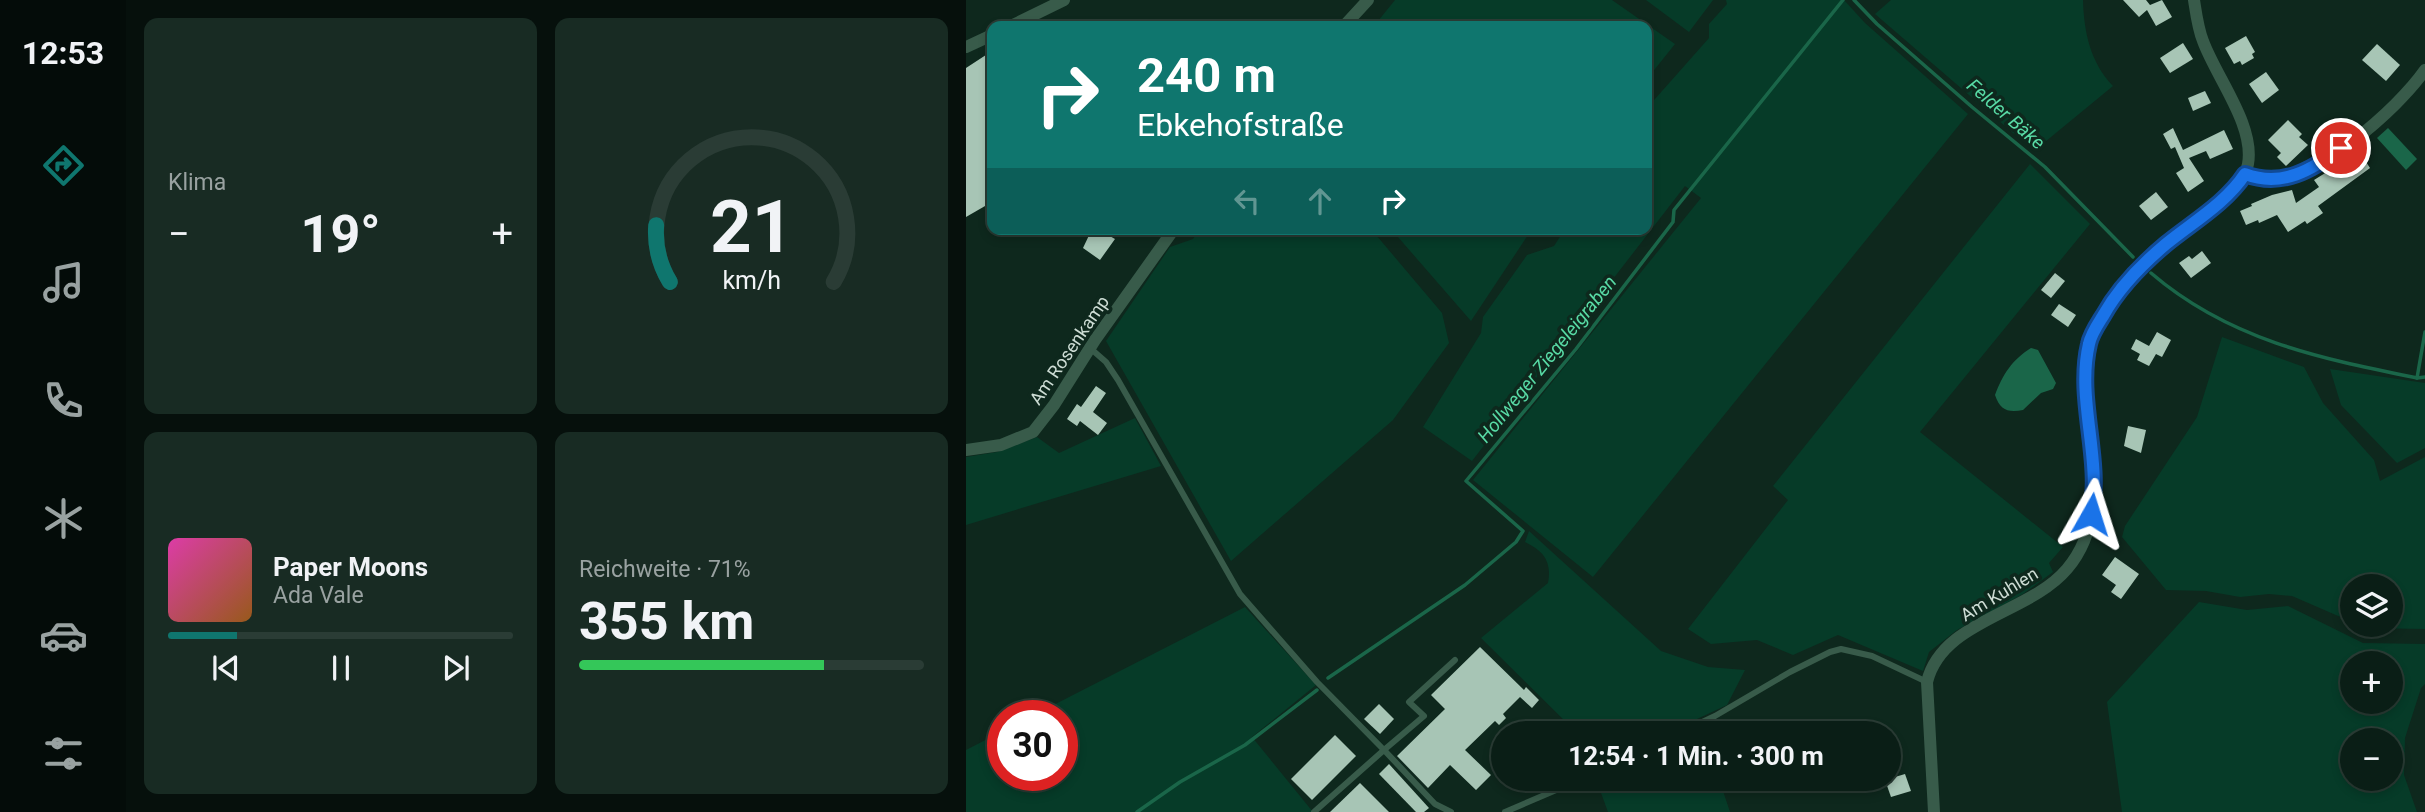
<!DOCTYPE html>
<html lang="de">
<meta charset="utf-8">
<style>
body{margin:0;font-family:Roboto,sans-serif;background:#182b23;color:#f1f3f6;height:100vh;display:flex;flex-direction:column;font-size:26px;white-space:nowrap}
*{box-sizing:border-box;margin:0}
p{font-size:23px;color:#99a2a1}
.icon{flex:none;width:38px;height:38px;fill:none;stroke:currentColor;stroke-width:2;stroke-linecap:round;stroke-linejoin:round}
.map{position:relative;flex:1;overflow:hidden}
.sheet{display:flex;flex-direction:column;gap:18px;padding:18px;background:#06100c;width:840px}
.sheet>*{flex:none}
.hud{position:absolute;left:21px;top:21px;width:665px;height:214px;border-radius:14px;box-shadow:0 4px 10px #0003,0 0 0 2px #2a3c35;background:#0f766e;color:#fff;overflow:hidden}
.buttons{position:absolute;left:1374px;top:574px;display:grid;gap:14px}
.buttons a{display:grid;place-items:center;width:63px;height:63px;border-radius:50%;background:#0a1e16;box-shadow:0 4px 10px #0003,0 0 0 2px #2a3c35;font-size:35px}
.speed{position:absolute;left:21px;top:700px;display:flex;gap:14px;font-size:35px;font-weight:700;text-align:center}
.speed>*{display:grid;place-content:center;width:91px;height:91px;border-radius:50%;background:#0a1e16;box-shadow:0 4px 10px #0003,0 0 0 2px #2a3c35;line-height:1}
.speed .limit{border:10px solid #d22;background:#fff;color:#111}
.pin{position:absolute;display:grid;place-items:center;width:60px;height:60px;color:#fff;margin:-30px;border:4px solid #fff;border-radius:50%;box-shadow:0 2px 7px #0007}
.me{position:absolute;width:77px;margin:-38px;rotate:6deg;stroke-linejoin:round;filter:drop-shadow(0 0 5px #0008)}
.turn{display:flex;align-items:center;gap:24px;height:147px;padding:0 35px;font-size:32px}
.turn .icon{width:91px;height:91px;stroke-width:2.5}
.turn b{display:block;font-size:49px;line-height:60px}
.lanes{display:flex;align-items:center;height:66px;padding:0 35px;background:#0003;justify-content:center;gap:35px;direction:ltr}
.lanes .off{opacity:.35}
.big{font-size:52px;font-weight:700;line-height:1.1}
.sheet .widget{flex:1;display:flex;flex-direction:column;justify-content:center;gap:10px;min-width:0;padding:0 24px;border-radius:14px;background:#182b23}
.sheet .dial{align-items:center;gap:0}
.dial svg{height:182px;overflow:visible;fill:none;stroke:#2a3c35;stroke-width:7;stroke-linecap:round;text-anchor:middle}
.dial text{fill:#f1f3f6;stroke:none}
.song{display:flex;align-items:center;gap:21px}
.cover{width:84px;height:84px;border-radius:10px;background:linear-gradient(135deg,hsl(320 70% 55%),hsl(30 70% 35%))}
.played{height:7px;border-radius:4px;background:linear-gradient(90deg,#0f766e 20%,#2a3c35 20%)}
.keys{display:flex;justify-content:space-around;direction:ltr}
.heat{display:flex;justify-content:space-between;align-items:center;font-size:38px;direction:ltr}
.charge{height:10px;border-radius:5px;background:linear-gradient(90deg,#34c759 71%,#2a3c35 0)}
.sheet .tiles{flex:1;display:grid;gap:18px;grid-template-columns:repeat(2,1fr)}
.trip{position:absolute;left:525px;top:721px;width:410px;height:70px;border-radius:35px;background:#0a1e16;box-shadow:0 4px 10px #0003,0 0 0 2px #2a3c35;font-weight:700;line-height:70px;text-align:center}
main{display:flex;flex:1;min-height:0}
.menu{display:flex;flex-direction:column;width:126px;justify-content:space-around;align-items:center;background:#040c09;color:#99a2a1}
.menu .icon{width:49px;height:49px}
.menu .active{color:#0f766e}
.menu b{font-size:32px;color:#f1f3f6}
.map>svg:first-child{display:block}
</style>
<main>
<nav class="menu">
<b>12:53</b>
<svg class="icon active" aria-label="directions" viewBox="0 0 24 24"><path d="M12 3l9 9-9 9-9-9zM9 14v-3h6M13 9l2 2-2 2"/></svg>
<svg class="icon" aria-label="music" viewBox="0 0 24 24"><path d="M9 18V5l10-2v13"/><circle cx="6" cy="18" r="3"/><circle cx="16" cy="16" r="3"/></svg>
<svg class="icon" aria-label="phone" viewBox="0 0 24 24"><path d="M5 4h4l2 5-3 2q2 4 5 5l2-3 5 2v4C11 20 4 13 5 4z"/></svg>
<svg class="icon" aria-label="climate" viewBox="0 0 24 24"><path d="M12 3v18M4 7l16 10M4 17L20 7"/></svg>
<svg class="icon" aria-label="car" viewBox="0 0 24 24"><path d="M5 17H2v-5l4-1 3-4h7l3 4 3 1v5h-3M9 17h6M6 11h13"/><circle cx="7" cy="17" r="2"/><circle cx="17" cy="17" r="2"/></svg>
<svg class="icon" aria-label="filters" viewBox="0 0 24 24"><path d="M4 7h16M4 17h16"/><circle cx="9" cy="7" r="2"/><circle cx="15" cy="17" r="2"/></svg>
</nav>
<section class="sheet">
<div class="tiles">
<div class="widget"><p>Klima</p>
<div class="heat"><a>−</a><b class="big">19°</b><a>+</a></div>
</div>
<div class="widget dial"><svg viewBox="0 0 100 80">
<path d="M14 69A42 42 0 1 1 86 69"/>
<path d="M14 69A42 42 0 0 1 8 44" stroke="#0f766e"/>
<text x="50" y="56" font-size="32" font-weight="700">21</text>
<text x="50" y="72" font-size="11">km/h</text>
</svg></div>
<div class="widget">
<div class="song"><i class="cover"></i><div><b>Paper Moons</b><p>Ada Vale</p></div></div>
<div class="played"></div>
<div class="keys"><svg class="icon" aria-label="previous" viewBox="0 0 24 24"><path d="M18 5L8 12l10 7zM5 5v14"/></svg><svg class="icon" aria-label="pause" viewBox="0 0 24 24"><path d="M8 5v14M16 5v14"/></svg><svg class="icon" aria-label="next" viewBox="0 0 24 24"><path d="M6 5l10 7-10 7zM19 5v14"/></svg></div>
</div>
<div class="widget"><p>Reichweite · 71%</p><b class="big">355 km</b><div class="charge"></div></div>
</div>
</section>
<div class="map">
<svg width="1459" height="812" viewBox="0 0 1459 812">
<rect width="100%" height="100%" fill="#0e281d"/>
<g fill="#063b28" fill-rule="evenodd">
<path d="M429,0H646L709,44L681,79V26H408Z"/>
<path d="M680,0H747L723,32Z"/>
<path d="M760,0H878L899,23L1002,114L627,577L507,480L735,198L719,186L506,461L457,427L515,333L517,317L561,255L588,246L599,229H681V108L743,38V24L761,4Z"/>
<path d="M925,0H1117C1118,32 1124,62 1147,86L1068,151L909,14Z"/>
<path d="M1064,164L1124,224L954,432L1097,547L1083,563L1087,572L1057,594L991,630L963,652L957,671L872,635L827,655L791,640L745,644L722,629L822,500L807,486Z"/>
<path d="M234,229H405L476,313L483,343L427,420L265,561L140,341L204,247L227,239Z"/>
<path d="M425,229H566L505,321Z"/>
<path d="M1256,337L1338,367L1357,403L1408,460L1414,481L1459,457V629L1400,628L1393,625H1424V586H1386V622L1326,596L1303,594L1274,597L1240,591L1200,590L1156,537L1159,526L1231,417Z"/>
<path d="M1364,369L1459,383V448L1431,463L1375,405Z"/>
<path d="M169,418L195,466L0,525V457L31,452L71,437L93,453Z"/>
<path d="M563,531L695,651L742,667L779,670L761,705L701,733H611L515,638L582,583C586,562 578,551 559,542Z"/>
<path d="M1233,602L1281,610L1322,606L1397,643L1459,644V684L1455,688L1439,738L1438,775L1451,812H1156L1141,702ZM1386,663H1424V702H1386ZM1386,740H1424V779H1386Z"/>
<path d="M279,607L350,685L286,737L347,812H0V750L37,731V775H96V716H66Z"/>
<path d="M630,779H753L764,812H642Z"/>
</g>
<g fill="#1a6649">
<path d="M1422,128L1451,159L1440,170L1411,138Z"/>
<path d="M1065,348L1072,350L1090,383L1087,389L1075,393L1057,410C1042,413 1034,410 1029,395C1037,374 1046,360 1065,348Z"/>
</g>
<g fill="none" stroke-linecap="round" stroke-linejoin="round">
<g stroke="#1a6649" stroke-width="3.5">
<path d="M888,0L911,24L1006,107L1079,167L1167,257"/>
<path d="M1185,273C1263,340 1353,358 1451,378L1459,377"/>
<path d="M1451,378L1459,332"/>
<path d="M362,678L499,585L550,542L557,531L500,481L610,349L707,222L708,210L877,0"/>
<path d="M171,812L214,782L279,745L351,690"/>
</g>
</g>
<g fill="#a7c5b5">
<path d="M1157,0H1180L1184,5L1196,0L1206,17L1190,26L1181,10L1173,17Z"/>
<path d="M1280,36L1289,52L1286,54L1288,58L1276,65L1274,61L1268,64L1259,48Z"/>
<path d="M1217,43L1227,59L1204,73L1194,58Z"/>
<path d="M1411,44L1434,65L1420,81L1396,60Z"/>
<path d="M26,51V202L0,217V68Z"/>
<path d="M1300,72L1313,90L1296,103L1283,84Z"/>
<path d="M1239,91L1245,103L1227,111L1222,98Z"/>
<path d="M1322,120L1336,134L1333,137L1342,145L1320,166L1311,157L1315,153L1302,140Z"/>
<path d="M1207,128L1217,150L1258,130L1267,149L1244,159L1240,151L1223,158L1238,181L1222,192L1210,173L1218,168L1209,147L1205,149L1197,134Z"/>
<path d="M1395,154L1404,168L1352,206L1357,213L1341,224L1339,221L1322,232L1311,215L1293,223L1292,220L1280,225L1274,211L1286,206L1285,204L1306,195L1326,190L1330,203L1353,187L1348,180L1380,160L1382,163Z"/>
<path d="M1190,192L1202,207L1185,220L1173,206Z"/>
<path d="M126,229H146L142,235L149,239L134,260L117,248Z"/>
<path d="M1236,251L1245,263L1225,278L1213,263L1223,256L1226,259Z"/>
<path d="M1089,273L1099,281L1085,298L1075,290Z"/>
<path d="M1093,304L1110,315L1102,327L1085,315Z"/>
<path d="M1191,332L1205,340L1196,357L1190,354L1183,366L1171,360L1174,354L1165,349L1170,339L1183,346Z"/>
<path d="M130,386L140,393L127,412L141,423L132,435L114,421L111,426L101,419L111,404L115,407Z"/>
<path d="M1162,426L1180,430L1175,453L1158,446Z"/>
<path d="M1149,557L1173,574L1155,599L1145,592L1150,585L1136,575Z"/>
<path d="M514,647L558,690L560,687L573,700L566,708L554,697L537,714L540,718L533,725L529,721L499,750L525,775L510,790L484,765L462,788L431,756L479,709L465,695Z"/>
<path d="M413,704L428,719L414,734L398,719Z"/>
<path d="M369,735L390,756L346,800L325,779Z"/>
<path d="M423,764L463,808L458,812H450L413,774Z"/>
<path d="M939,774L945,791L925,797L919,780Z"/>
<path d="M394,783L423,812H364Z"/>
</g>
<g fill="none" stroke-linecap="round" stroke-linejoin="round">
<g stroke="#385b4a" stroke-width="6">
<path d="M124,348L140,362L152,380L274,594L351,682L418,750L458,716L443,702L489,660"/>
<path d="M713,733L749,716L824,672L864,652L875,649L906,656L961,682"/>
<path d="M348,812L418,750L469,804L485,812"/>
<path d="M539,812L616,779"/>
</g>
<g stroke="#385b4a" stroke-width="12">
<path d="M45,26L98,0"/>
<path d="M378,26L402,0"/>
<path d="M0,47L26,35"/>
<path d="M1279,174C1286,176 1293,180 1300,180C1350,181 1431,110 1459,70"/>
<path d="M0,450L35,445L67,432L88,405L129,340L208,229"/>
<path d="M968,812L961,682C976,620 1063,614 1101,569C1148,514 1118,438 1121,374C1121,358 1122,343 1129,328C1141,307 1155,285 1172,268C1198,243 1276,196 1282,164C1289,125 1250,77 1237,41C1232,29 1230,13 1228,0"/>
</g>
</g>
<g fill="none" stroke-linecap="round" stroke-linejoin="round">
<g stroke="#114b97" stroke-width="18">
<path id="route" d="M1125,514C1136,458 1110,399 1123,344C1125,334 1132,324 1137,316C1153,287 1175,265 1200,244C1227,222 1260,203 1279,174C1316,188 1346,170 1375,148"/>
</g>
<use href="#route" stroke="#1a73e8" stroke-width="12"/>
</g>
<g text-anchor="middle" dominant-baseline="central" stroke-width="7" stroke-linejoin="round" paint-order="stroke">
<g font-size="18" fill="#cddcd4" stroke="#0e281d">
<text transform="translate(103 350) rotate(-56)">Am Rosenkamp</text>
<text transform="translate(1033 594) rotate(-31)">Am Kuhlen</text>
</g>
<g font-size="19" font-style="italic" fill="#58daa5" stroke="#0e281d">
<text transform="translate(1040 114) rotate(41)">Felder Bäke</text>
<text transform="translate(581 359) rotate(-51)">Hollweger Ziegeleigraben</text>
</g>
</g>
</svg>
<div class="buttons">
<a><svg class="icon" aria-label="layers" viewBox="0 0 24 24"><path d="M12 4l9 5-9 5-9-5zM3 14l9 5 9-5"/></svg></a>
<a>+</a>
<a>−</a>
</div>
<div class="speed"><div class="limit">30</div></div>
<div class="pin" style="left:1375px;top:148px;background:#d93025"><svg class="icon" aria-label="arrive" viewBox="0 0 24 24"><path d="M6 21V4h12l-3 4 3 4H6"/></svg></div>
<svg class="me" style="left:1125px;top:514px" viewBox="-20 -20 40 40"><path d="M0-17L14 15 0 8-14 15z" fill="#1a73e8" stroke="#fff" stroke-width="4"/></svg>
<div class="trip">12:54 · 1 Min. · 300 m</div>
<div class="hud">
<div class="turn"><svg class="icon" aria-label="right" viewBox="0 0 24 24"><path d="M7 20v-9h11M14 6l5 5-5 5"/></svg><div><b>240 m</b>Ebkehofstraße</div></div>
<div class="lanes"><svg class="icon off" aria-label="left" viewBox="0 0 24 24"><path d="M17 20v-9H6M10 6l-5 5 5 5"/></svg><svg class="icon off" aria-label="ahead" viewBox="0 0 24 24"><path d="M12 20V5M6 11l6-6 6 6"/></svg><svg class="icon" aria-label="right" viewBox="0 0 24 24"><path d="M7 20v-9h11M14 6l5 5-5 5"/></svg></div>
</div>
</div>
</main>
